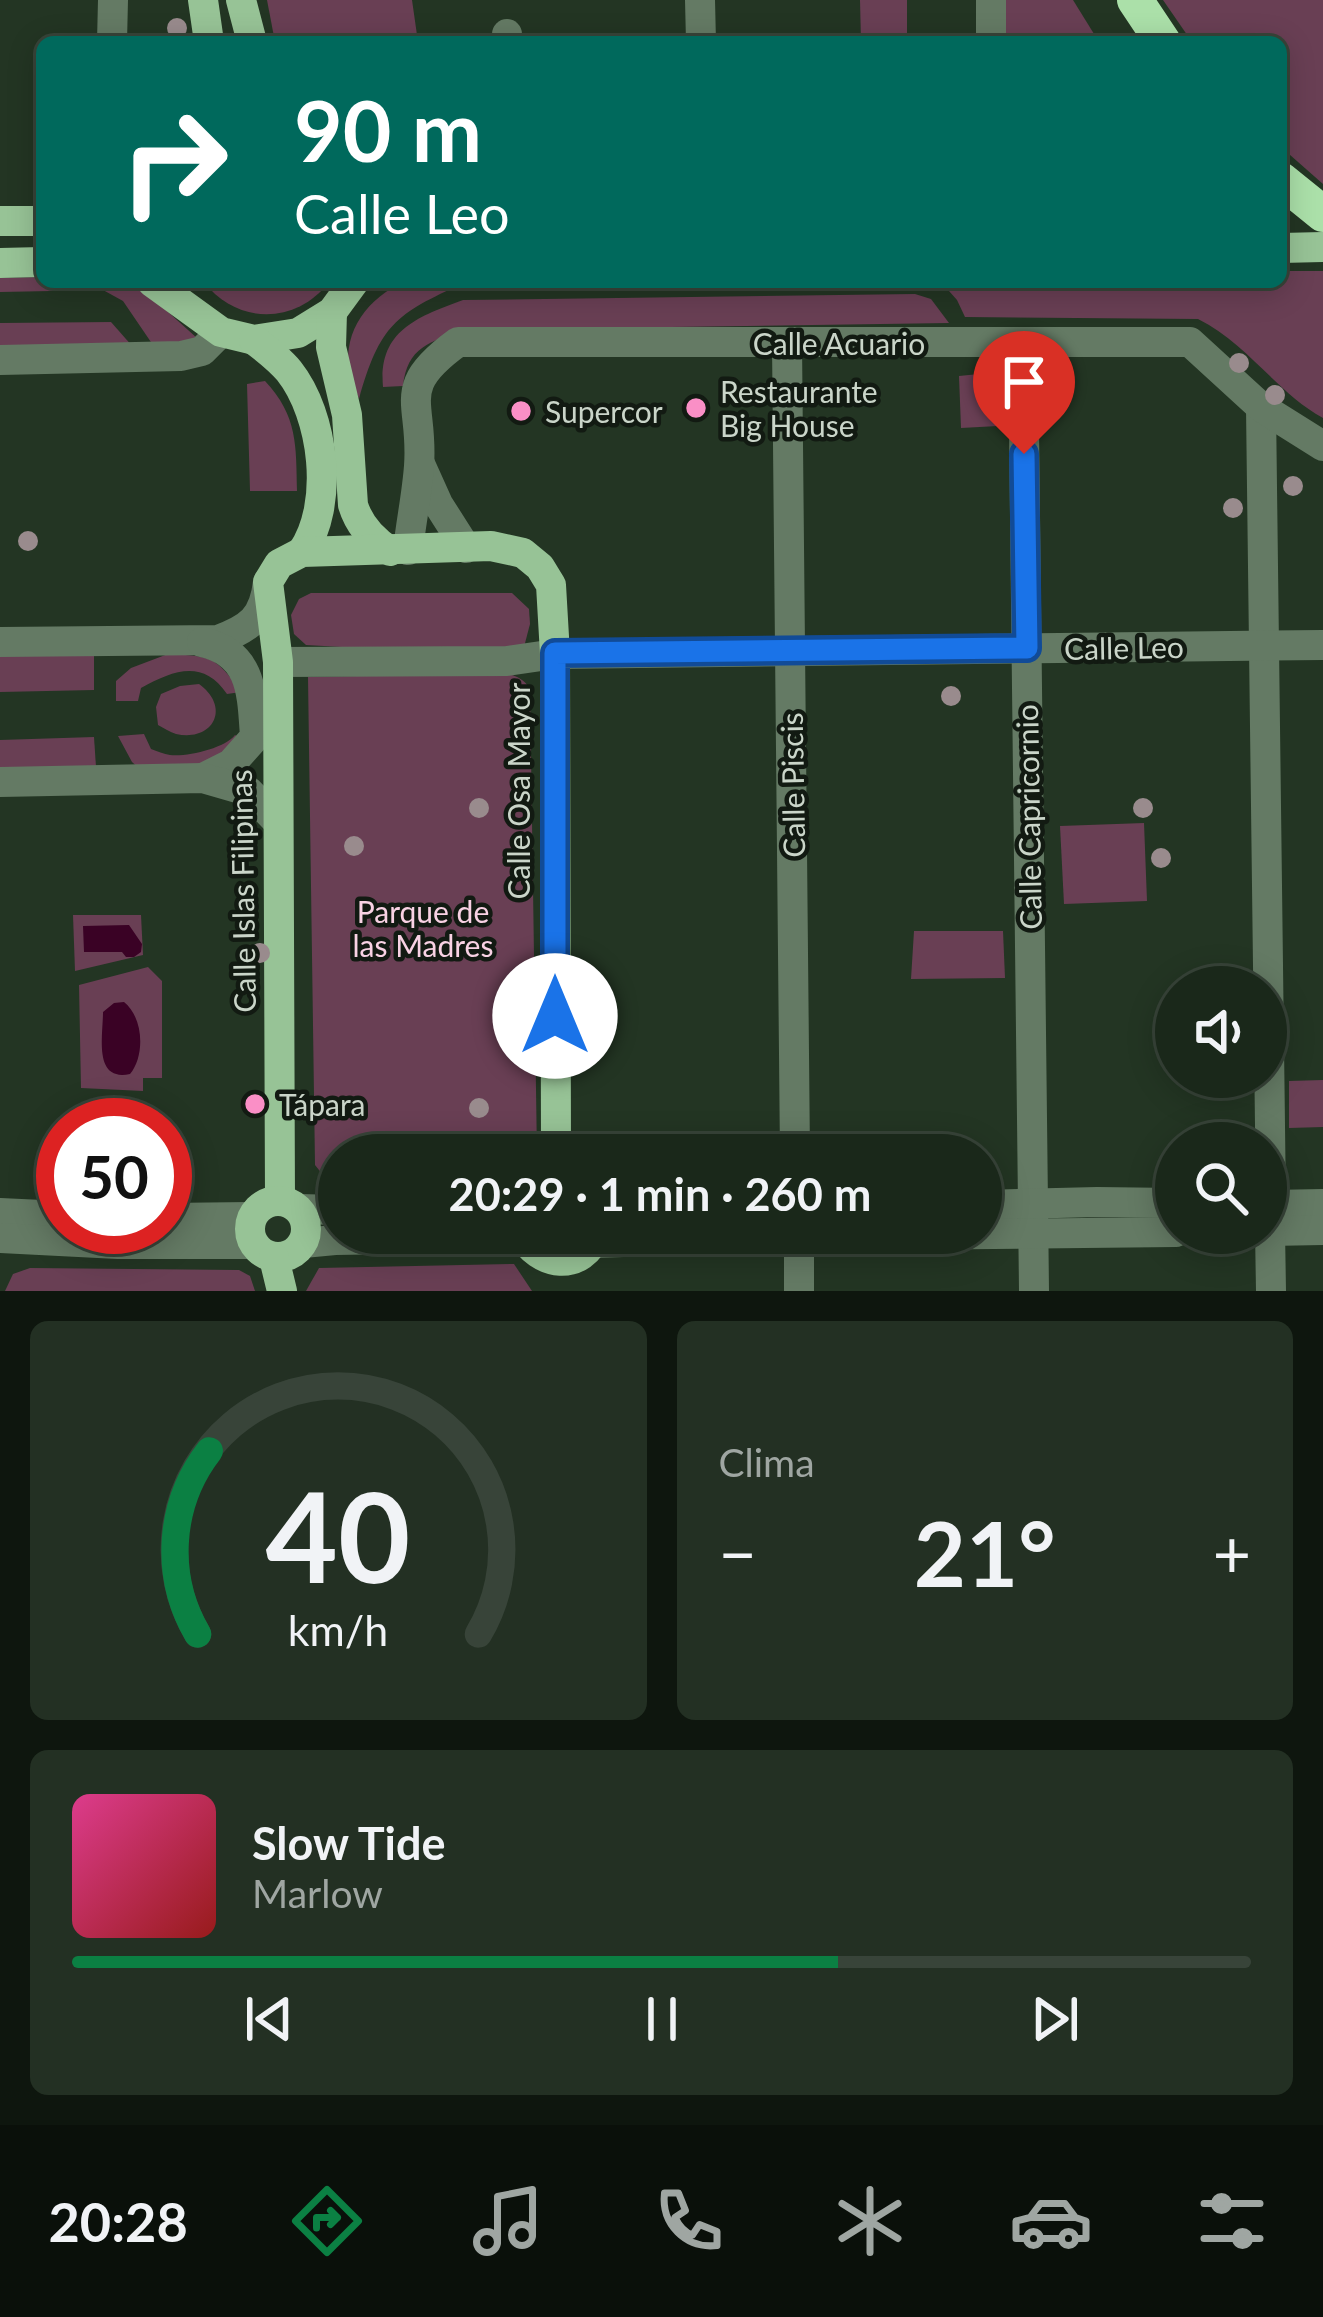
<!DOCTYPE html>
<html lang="es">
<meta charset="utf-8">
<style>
body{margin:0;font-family:Lato,sans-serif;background:#233023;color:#f1f3f6;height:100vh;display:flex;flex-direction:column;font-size:45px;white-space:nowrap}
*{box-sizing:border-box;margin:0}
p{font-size:39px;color:#9fa6a2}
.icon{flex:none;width:66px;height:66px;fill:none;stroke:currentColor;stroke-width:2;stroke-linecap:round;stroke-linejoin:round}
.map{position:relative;height:1291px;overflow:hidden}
.panel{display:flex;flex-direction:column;gap:30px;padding:30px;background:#0e160e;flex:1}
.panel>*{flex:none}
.hud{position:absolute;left:36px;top:36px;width:1251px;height:252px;border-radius:18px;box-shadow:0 6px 30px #0003,0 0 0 3px #384439;background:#00695c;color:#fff;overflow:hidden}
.buttons{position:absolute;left:1155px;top:966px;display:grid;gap:24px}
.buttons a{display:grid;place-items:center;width:132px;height:132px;border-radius:50%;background:#1a281a;box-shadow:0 6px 30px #0003,0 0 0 3px #384439;font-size:60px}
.speed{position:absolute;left:36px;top:1098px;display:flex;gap:24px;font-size:60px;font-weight:700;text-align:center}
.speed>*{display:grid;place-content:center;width:156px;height:156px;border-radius:50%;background:#1a281a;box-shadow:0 6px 30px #0003,0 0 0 3px #384439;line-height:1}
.speed .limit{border:18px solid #d22;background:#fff;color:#111}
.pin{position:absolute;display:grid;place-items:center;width:102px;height:102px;color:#fff;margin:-123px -51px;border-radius:50% 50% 50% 0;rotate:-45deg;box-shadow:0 0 12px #0007}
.pin .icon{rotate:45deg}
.me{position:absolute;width:132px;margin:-66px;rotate:0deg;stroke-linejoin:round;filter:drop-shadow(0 0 9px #0008)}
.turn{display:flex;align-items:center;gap:42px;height:252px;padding:0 60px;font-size:54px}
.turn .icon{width:156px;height:156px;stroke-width:2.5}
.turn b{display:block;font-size:84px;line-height:102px}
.big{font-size:90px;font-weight:700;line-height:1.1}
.panel .widget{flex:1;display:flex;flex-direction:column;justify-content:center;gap:18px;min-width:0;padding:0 42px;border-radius:18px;background:#233023}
.panel .dial{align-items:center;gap:0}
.dial svg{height:312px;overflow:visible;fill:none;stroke:#384439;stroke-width:7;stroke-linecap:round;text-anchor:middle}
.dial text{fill:#f1f3f6;stroke:none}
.song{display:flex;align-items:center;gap:36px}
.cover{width:144px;height:144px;border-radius:18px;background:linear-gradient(135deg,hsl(330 70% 55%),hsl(0 70% 35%))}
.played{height:12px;border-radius:6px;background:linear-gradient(90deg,#0b8043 65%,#384439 65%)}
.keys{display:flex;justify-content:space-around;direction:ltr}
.heat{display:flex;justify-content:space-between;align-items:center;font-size:66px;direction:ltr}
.panel .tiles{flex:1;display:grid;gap:30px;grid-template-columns:1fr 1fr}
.widget:last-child{grid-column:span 2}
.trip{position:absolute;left:318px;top:1134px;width:684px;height:120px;border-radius:60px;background:#1a281a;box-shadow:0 6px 30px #0003,0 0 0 3px #384439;font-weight:700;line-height:120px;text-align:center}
.tab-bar{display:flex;height:192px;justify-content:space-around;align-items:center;background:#0a100a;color:#9fa6a2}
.tab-bar .icon{width:84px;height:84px}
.tab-bar .current{color:#0b8043}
.tab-bar b{font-size:54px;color:#f1f3f6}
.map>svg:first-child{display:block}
</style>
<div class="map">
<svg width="1323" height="1291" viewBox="0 0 1323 1291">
<rect width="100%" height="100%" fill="#233523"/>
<g fill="#693f54">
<path d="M267,0H412L418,42H275Z"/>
<path d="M860,0H907V42H861Z"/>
<path d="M1001,0H1073L1099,42H1001Z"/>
<path d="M1163,0H1323V184L1281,147V42H1192Z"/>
<path d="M1281,271H1323V418C1276,392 1247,343 1198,319L965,317L957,300L941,282H1281Z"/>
<path d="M42,277V282H130L147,293L198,339L155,348L123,301L103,290L0,292V278Z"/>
<path d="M204,282H329C296,325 237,325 204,282Z"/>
<path d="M403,282L464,283C395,314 380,325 359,399C356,390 350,379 349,370C343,330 369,298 403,282Z"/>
<path d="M915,294L931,299L949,323L463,330C430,342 407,347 403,386L383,387C378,331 417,317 463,300Z"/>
<path d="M111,322L133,347L0,348V323Z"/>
<path d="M989,373L998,386V426L961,428L959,376Z"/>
<path d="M265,381C298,416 296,446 297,491H250L247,384Z"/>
<path d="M311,593H512L529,609L530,624L524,647L377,649L306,645L294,634L291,615L299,599Z"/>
<path d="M94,652V690L0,692V654Z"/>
<path d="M168,654C211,656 216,656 241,692L227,694C203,659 174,670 141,688L138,701H116V681L131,668Z"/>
<path d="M505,673C516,676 524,679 530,689L537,1155H339V1180H327L315,1165L308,677Z"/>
<path d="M199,684C231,707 214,742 176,734C170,732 164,728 158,725L156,707L161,694L180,686Z"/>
<path d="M144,734L151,749C157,751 164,754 170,755C188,757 225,748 235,735L241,739L219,763L141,770L132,762L118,736Z"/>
<path d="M94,737L96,767L0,770V740Z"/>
<path d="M1144,823L1147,901L1064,904L1060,826Z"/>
<path d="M73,915H141L143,955L75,971Z"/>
<path d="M914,931H1003L1005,978L911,979Z"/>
<path d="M148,967L162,981V1078H143V1091L81,1088L79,985Z"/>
<path d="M1323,1080V1127L1289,1128V1081Z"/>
<path d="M514,1264L532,1291H306L319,1268Z"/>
<path d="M30,1268L239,1270L250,1276L255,1291H5L13,1274Z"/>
</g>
<g fill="#3a0225">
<path d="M129,925L142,944L141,952L134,957H126L122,952H84L83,926Z"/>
<path d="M124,1002C144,1018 145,1056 130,1074C93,1082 103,1036 103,1012L114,1003Z"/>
</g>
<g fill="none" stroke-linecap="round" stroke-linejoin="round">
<g stroke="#647a64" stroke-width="30">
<path d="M700,0L701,42"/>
<path d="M991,0V42"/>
<path d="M507,34V42"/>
<path d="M112,42L113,0"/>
<path d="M787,343L795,1155"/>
<path d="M1023,343L1034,1291"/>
<path d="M0,360L181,356L202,351L221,332"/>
<path d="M1261,407L1271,1205"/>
<path d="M420,464L438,504L466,548"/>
<path d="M408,550C411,522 417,494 419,466C424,401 393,389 458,342H1190L1261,407L1323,446"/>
<path d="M0,642L218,640C250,628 264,618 268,582"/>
<path d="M202,642C253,653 252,694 255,737L231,764L203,778"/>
<path d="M278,662L507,661L555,654L1323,645"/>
<path d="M0,782L203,778L248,791L278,822"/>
<path d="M981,1205L1097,1202L1176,1203"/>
<path d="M1266,1205L1323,1204"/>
<path d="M299,1209L339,1210"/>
<path d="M0,1213L63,1216"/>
<path d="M165,1218L251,1217"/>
<path d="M1266,1231L1323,1230"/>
<path d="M1270,1231L1271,1291"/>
<path d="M799,1236V1291"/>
<path d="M0,1238L118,1244H253"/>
<path d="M303,1243L335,1240L522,1237"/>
<path d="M594,1243L799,1236L1176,1232"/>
</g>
<g stroke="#97c396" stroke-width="30">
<path d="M203,0L209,42"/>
<path d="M241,0L252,42"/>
<path d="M0,221H42"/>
<path d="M1281,248L1323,247"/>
<path d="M0,263L42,262"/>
<path d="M152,282L221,332L254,340L298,333L332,312L354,282"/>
<path d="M332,312L331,347L347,415L353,505C359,525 373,540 390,551"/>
<path d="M254,340C266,349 279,359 289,371C324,415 335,505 302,552"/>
<path d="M280,1200L278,662L268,582L279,564L302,552L491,546L523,553L540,567L551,585L555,654L556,1155"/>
<circle cx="278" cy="1229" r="28"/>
<path d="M521,1233C538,1267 583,1273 597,1233"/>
<path d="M274,1258L282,1291"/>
</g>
<g stroke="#abe0a9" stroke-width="36">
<path d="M1135,0L1163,42"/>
<path d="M1281,180L1323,214"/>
</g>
</g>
<g fill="#998b8d">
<circle cx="177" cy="28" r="10"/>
<circle cx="1239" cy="363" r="10"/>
<circle cx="1275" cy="395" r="10"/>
<circle cx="1293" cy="486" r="10"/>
<circle cx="1233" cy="508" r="10"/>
<circle cx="28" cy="541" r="10"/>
<circle cx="951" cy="696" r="10"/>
<circle cx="479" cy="808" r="10"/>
<circle cx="1143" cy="808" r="10"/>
<circle cx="354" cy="846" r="10"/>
<circle cx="1161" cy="858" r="10"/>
<circle cx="260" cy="953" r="10"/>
<circle cx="479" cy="1108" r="10"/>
</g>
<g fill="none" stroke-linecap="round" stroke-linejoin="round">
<g stroke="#114b97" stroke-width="30">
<path id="route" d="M555,1016V653L1027,648L1024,454"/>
</g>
<use href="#route" stroke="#1a73e8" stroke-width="21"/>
</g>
<g fill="#fa8fc6" stroke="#121a12" stroke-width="4.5">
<circle cx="696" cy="408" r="12"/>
<circle cx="521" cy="411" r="12"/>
<circle cx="255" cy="1104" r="12"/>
</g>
<g text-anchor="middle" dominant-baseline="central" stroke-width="9" stroke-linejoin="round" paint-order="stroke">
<g font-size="30" fill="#cad5c9" stroke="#121a12">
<text x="839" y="343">Calle Acuario</text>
<text transform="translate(1124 647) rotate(-1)">Calle Leo</text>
<text transform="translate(792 785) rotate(-91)">Calle Piscis</text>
<text transform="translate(518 791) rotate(-90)">Calle Osa Mayor</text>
<text transform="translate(1028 817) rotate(-91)">Calle Capricornio</text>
<text transform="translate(242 891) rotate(-91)">Calle Islas Filipinas</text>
</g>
<g font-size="30" fill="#cad5c9" stroke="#121a12" text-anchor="start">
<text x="720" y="391">Restaurante<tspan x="720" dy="34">Big House</tspan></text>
<text x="545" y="411">Supercor</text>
<text x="279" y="1104">Tápara</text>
</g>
<g font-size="30" fill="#f9d2e4" stroke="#121a12">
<text x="423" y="911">Parque de<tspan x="423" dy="34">las Madres</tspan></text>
</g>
</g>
</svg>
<div class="buttons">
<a><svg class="icon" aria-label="sound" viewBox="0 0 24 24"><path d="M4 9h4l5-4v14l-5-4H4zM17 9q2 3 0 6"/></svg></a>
<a><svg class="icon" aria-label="search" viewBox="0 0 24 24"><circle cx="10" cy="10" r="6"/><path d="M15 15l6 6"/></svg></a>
</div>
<div class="speed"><div class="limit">50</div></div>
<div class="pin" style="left:1024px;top:454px;background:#d93025"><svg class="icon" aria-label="arrive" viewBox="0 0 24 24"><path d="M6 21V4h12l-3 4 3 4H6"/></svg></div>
<svg class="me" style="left:555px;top:1016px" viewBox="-20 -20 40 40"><circle r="19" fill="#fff"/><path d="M0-13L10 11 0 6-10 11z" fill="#1a73e8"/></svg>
<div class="trip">20:29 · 1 min · 260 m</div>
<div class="hud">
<div class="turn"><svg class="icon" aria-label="right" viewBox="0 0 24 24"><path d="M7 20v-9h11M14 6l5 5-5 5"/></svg><div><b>90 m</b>Calle Leo</div></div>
</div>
</div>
<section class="panel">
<div class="tiles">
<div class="widget dial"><svg viewBox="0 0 100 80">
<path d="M14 69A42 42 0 1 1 86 69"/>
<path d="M14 69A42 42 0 0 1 17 22" stroke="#0b8043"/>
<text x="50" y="56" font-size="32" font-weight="700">40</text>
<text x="50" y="72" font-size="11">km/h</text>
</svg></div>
<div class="widget"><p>Clima</p>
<div class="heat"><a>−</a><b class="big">21°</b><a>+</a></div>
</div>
<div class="widget">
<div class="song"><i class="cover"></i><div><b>Slow Tide</b><p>Marlow</p></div></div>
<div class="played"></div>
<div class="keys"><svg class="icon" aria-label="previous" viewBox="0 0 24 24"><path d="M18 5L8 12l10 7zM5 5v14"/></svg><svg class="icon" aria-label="pause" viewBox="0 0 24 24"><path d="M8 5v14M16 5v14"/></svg><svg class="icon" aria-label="next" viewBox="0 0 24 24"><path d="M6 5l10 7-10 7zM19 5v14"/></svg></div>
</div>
</div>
</section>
<nav class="tab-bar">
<b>20:28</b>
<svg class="icon current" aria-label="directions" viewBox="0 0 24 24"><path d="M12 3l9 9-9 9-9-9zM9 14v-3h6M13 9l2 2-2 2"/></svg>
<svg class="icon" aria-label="music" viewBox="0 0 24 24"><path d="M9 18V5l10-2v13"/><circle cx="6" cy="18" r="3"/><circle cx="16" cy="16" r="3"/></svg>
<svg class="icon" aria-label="phone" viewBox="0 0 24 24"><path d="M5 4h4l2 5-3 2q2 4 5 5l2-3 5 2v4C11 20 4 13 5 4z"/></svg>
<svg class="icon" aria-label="climate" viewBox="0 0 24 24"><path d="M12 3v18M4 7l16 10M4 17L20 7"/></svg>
<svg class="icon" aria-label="car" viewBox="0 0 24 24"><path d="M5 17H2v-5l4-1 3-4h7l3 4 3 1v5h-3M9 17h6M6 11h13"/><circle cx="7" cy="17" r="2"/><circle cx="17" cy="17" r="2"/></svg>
<svg class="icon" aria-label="filters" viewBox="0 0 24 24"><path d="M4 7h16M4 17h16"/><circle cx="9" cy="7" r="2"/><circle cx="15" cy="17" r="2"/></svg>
</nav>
